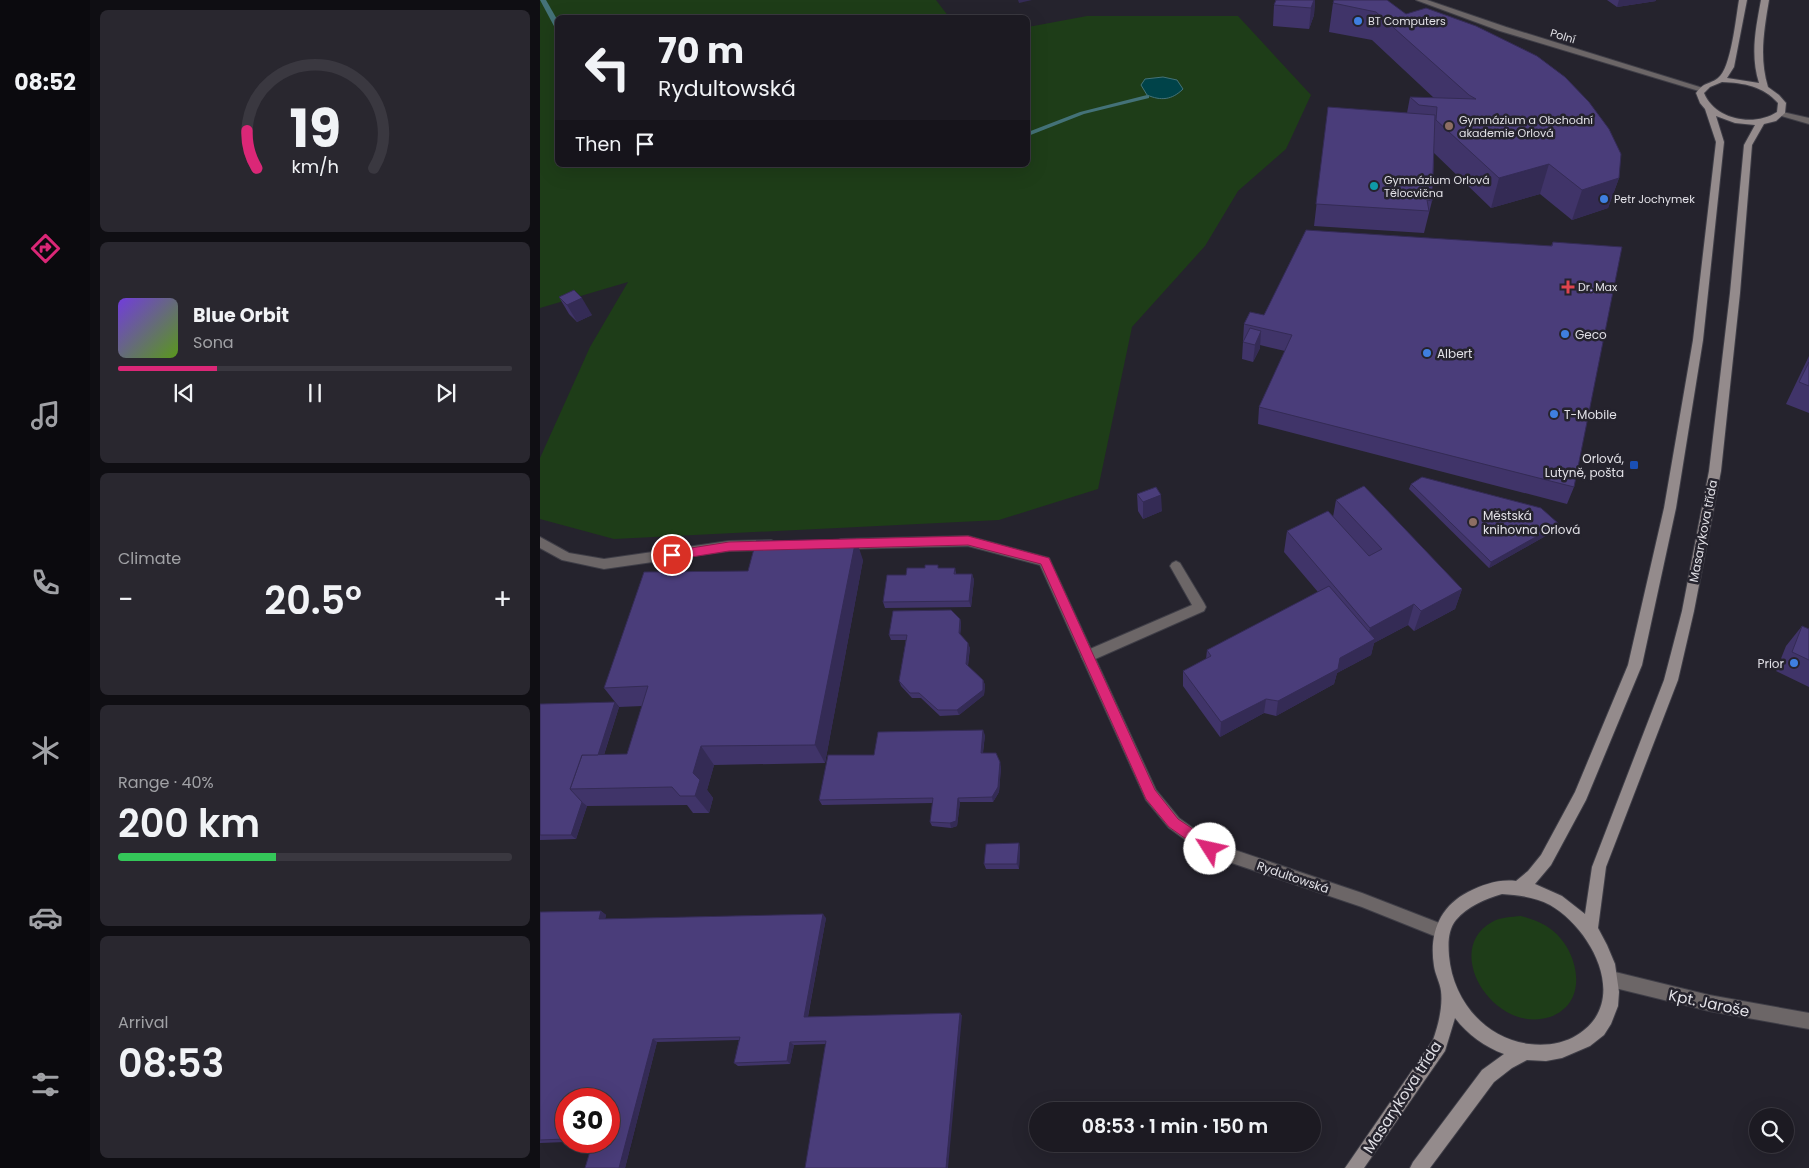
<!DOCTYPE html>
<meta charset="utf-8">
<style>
body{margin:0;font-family:Poppins,sans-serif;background:#29272f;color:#f1f3f6;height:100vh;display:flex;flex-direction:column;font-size:19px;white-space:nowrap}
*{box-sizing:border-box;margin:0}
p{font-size:16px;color:#a0a1a5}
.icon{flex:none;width:28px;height:28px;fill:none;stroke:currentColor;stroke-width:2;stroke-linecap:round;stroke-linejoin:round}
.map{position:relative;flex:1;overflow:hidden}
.panel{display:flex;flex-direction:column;gap:10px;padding:10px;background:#0f0e13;width:450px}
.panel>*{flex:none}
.hud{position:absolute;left:15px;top:15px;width:475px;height:152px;border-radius:8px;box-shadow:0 5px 20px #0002,0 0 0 1px #3a3840;background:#1c1a22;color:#f1f3f6;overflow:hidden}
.tools{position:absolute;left:1209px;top:1108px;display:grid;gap:10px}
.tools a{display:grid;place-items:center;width:45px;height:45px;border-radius:50%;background:#1c1a22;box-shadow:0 5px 20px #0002,0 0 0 1px #3a3840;font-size:25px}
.speed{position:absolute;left:15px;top:1088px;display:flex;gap:10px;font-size:25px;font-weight:700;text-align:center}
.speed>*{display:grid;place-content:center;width:65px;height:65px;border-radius:50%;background:#1c1a22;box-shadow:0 5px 20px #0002,0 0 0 1px #3a3840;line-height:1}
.speed .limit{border:8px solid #d22;background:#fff;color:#111}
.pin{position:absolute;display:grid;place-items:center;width:42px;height:42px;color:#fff;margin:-21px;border:2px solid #fff;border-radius:50%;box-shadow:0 1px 5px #0007}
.me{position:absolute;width:55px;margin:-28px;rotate:305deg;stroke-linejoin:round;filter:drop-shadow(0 0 4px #0008)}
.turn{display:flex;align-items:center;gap:18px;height:105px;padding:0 20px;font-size:22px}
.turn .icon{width:65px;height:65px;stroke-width:2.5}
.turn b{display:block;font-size:35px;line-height:42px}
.then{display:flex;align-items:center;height:48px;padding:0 20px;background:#0003;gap:10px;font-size:19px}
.big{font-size:38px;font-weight:600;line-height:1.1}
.panel .widget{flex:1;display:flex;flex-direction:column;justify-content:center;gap:8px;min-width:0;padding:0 18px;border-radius:8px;background:#29272f}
.panel .dial{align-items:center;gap:0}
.dial svg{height:130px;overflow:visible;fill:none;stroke:#3a3840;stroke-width:7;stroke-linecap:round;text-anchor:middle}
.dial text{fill:#f1f3f6;stroke:none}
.song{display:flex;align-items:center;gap:15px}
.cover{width:60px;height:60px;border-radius:8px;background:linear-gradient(135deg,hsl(260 70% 55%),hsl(90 70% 35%))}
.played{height:5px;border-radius:2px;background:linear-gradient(90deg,#db2777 25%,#3a3840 25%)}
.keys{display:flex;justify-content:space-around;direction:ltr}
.heat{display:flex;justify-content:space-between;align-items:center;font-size:28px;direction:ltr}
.charge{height:8px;border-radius:4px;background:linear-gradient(90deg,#34c759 40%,#3a3840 0)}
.trip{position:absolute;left:489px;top:1102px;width:292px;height:50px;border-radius:25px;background:#1c1a22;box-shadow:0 5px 20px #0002,0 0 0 1px #3a3840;font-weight:600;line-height:50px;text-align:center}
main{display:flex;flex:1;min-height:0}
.dock{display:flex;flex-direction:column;width:90px;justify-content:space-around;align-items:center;background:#0b0a0e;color:#a0a1a5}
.dock .icon{width:35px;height:35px}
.dock .current{color:#db2777}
.dock b{font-size:22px;color:#f1f3f6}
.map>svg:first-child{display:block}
</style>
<main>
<nav class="dock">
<b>08:52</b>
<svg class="icon current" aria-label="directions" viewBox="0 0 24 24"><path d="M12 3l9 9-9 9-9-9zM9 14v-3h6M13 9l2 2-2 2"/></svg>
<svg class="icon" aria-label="music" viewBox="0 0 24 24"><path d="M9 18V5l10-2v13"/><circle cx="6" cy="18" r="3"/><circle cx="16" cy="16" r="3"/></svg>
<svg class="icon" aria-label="phone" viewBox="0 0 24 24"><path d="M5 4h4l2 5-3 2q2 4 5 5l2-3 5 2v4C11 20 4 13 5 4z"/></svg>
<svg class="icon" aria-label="climate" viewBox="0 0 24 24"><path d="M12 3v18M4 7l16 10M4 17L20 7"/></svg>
<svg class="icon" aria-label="car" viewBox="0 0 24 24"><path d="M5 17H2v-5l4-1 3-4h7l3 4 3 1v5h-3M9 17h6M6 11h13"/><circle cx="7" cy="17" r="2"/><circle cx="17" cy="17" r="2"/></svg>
<svg class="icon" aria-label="filters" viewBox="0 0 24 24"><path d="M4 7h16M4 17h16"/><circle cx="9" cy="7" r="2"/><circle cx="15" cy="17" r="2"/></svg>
</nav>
<section class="panel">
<div class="widget dial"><svg viewBox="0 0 100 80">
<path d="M14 69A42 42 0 1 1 86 69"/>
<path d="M14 69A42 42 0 0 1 8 46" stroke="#db2777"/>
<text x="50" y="56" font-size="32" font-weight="700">19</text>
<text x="50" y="72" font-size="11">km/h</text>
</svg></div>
<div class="widget">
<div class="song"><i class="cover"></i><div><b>Blue Orbit</b><p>Sona</p></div></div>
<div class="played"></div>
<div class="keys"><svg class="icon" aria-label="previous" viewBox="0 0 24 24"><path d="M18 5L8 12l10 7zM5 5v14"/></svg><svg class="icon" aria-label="pause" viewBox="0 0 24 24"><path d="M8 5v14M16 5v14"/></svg><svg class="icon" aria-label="next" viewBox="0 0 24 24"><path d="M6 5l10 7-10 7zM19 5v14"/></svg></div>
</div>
<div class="widget"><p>Climate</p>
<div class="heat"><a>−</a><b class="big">20.5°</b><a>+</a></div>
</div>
<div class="widget"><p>Range · 40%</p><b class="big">200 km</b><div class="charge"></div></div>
<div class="widget"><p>Arrival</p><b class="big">08:53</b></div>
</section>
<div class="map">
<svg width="1269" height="1168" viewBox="0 0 1269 1168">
<rect width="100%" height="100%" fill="#25232d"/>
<g fill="#1e3d18">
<path d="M0,0H396L409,17L18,18V165H488V27L547,16H698L771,95L746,149L698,191L665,246L592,327L558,489L459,520L74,539L0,519V458L50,347L88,282L0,308Z"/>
<path d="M981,916C992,919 1003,923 1012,930C1039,951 1050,1003 1010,1017C954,1035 901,950 952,922C961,917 971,917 981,916Z"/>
</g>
<path fill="#004349" stroke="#447278" d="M623,77L637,80L643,89C632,100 621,101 607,95L601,85L605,79Z"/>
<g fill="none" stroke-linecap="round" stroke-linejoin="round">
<g fill="#447278" fill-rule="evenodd">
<path d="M0,0H6L18,21V30L15,28Z"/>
<path d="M607,95L609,96V98L544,114L488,136V132L540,112Z"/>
<path d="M370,165H393C388,169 375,169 370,165Z"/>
</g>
<g stroke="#3f3e47" stroke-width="2">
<path id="lane" d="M636,561L640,563L664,603L666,607L664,611L553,660L548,661L543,660L541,656L543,652L652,605L630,566L632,563Z"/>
</g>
<g stroke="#3f3e47" stroke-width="2">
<g id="street">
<path d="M876,0H887L966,27L1166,89L1159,91L960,31Z"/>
<path d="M1238,111L1269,118V124L1238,115Z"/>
<path d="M428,536L509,558L616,790L639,818L674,843L822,893L907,926L910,931L907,936L902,939L822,907L665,854L629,828L606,800L500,565L428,546L301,549L297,547L295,544L297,541L301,539Z"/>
<path d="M0,537L29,553L64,559L189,541L231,540L235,542L237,545L235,548L231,550L189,551L64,569L22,560L0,548Z"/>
<path d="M1071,971L1169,995L1269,1013V1029L1169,1011L1071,987L1065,985L1063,979L1065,973Z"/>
</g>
</g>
<g stroke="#3f3e47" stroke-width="2">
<path id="secondary" d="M1199,0H1207L1194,67L1187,78L1219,83C1210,55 1216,27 1221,0H1229C1224,30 1219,58 1228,87L1239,95L1246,103L1245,113L1236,121L1224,124L1212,145L1200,293L1181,471L1154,611L1138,680L1066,867L1058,928L1067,945L1075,964L1079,992L1078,1006L1071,1024L1064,1035L1050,1046L1022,1058L1006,1061L987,1060L972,1068L954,1082L890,1168H870L873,1162L942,1070L964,1054C945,1047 928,1035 915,1018L905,1051L824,1168H805L893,1040C898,1026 903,1007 901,991C900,983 895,974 894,966C889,934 899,907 928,892C944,884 959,879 976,881L988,871L1001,855L1035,792L1088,665L1124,508L1153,340L1176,142L1165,109L1160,103L1156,93C1165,81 1169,85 1178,78C1191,69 1196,17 1199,0ZM1182,82C1204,83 1223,86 1238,103L1237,112C1214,127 1175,120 1164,93L1170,87ZM1176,116L1195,123L1215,125L1204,145L1190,293L1169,471L1142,611L1124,680L1052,867L1045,914L1022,896L995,884L1011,865L1046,800L1102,665L1136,508L1163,340L1184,142ZM962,894C978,895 995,897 1010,905C1052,929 1091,1002 1037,1035C1023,1044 1005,1046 989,1044C944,1038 913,1000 909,956C908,943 908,930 916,920C928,906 945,899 962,894Z"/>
</g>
<use href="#lane" fill="#6c6667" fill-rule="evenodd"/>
<use href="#street" fill="#6c6667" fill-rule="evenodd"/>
<use href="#secondary" fill="#948b8c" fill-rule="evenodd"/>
</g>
<g fill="#403469" fill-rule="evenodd">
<path d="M736,0H775L774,15L769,29L733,26L734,5Z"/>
<path d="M847,0L1079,178L1068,208L1032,220L1000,194L951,208L894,153L892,201L884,233L774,226L788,107L867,113L870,97L894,98L832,40L789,32L793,3Z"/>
<path d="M1067,0H1116V1L1077,7Z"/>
<path d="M1013,242L1034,487L1027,504L718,424L719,407L745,351L720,345V348L713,362L702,359L704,324L724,315L1011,246Z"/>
<path d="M19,297L52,315L37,322L29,314Z"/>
<path d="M1269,356V413L1246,404Z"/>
<path d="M871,484L1016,530L949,568L869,489Z"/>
<path d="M597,494L622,511L603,519L598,511Z"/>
<path d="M796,500L922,589L915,609L874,631L868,625L834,643L831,655L797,673L794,684L736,716L724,713L680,737L643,686V671L666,659L667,650L778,592L744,552L747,531L793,517Z"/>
<path d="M323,560L285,763L174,765L167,790L173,798L169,813H153L147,805L47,806L36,839L0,840V704L79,707L64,755L87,754L102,706L79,707L64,688L208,571Z"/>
<path d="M399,568H415L416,574H432L434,580L431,607L345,608L343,602L366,575Z"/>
<path d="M420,619L421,624L420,635L430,648L428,666L443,680L445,685L444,695L419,715L400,716L381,698H372L361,686L359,681L366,640H351L349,635Z"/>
<path d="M1262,626L1269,629V687L1236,671L1246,646Z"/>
<path d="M445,735L443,753L461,767L459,792L453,802H420L417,826L411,828L392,826L390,822L393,803L282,805L279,800L334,755Z"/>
<path d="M480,847L479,869H446L444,864Z"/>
<path d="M61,911L66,915L65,919L286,918L268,1017L420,1013L422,1016L286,1044L254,1045L250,1064L198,1066L194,1063L199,1040L117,1042L85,1168H45L53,1141L0,1143V912ZM26,1099L69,1141H26Z"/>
</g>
<g fill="#342b55">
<path d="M478,0H492L479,3Z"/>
<path d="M774,0H775L774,15L769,29L771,8Z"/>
<path d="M1079,0H1116V1L1077,7Z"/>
<path d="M1009,164L1000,194L951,208L959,178Z"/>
<path d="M1079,178L1068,208L1032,220L1042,190Z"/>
<path d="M42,298L52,315L37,322L27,305Z"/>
<path d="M721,331L720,348L713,362L715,345Z"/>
<path d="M621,495L622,511L603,519V502Z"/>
<path d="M1019,524L1016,530L949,568L951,562Z"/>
<path d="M316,539L323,560L285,763L275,745Z"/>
<path d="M432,574L434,580L431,607L429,601Z"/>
<path d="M922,589L915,609L874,631L881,611Z"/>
<path d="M874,604L868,625L834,643L831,655L797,673L794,684L736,716L738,701L800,658L826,644L830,628Z"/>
<path d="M420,619L421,624L420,639L419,633Z"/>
<path d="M428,643L430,648L427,669L426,664Z"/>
<path d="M443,680L445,685L444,695L419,715L417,710Z"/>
<path d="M726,699L724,713L680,737L681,722Z"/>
<path d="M75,702L79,707L53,789H47Z"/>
<path d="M443,730L445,735L442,758L441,753Z"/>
<path d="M161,746L174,765L167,790L173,798L169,813L155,796L153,773Z"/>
<path d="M460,762L461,767L459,792L453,802L452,797Z"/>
<path d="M418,798L420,802L417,826L411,828L410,823Z"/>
<path d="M42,802L47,806L36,839L31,835Z"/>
<path d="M479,843L480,847L479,869L477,864Z"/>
<path d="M61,911L66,915L64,923L59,919Z"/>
<path d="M283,914L286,918L267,1021L264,1017Z"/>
<path d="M420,1013L422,1016L408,1168H406Z"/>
<path d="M113,1039L117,1042L85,1168H79Z"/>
<path d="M250,1042L254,1045L250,1064L247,1061Z"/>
</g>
<g fill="#4a3d7a" stroke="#342b55">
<path d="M736,0H774L771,8L734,5Z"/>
<path d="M794,0H847L866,14L886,8L936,26L997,56L1025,77L1049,102L1069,129L1081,154L1079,178L1042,190L1009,164L959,178L896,120L897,107L879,105L870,97L936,99L929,95L836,12L793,3Z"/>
<path d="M788,107L895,115L892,201L887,200L889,211L776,204Z"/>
<path d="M766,230L1012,246L1013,242L1082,247L1034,487L719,407L752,335L704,324L710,312L724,315Z"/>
<path d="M34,290L42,298L27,305L19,297Z"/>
<path d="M710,328L721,331L715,345L703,342Z"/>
<path d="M1269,362V386L1259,382Z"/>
<path d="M882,477L1001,508L1019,524L951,562L871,484Z"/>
<path d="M824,486L922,589L881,611L874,604L830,628L747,531L788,511L829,556L842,549L796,500Z"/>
<path d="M616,487L621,495L603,502L597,494Z"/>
<path d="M316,539L275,745L161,746L153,773L160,780L155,796H140L132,787L30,789L42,755L87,754L108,686L64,688L104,572L208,571L216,541Z"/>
<path d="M385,565H398V568H415L414,574H432L429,601L343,602L347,575H366L367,568H385Z"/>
<path d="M789,586L835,639L800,658L798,669L738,701L726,699L681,722L643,671L671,656L667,650Z"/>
<path d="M411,610L420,619L419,633L428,643L426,664L443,680V690L417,710H398L379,693H370L359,681L367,635H349L353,611Z"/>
<path d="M1262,626L1269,629V660L1252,652Z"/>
<path d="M75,702L58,755H42L30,789L42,802L31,835H0V704Z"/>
<path d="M443,730L441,753H456L460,762L458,787L452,797L418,798L416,821L410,823L390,822L393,798L279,800L288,755H334L338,732Z"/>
<path d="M479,843L477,864H444L446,844Z"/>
<path d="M61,911L59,919L283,914L264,1017L420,1013L406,1168H265L286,1041L250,1042L247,1061L194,1063L200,1037L113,1039L79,1168H45L53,1141H69V1099H26V1139L0,1140V912Z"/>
</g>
<path fill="#db2777" stroke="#8e194d" d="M428,536L509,558L615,790L638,819L675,844L677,849L675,853L670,855L666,853L629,827L606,799L501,564L428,545L189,551L132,560L127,555L132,551L189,542Z"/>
<g fill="#3f7fe0" stroke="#25232d" stroke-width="2">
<circle cx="818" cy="21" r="5"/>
<circle cx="1064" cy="199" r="5"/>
<circle cx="1025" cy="334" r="5"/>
<circle cx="887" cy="353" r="5"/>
<circle cx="1014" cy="414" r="5"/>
<circle cx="1254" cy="663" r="5"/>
</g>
<g fill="#8d6e63" stroke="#25232d" stroke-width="2">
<circle cx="909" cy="126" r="5"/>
<circle cx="933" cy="522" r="5"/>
</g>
<circle fill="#0f9aa8" stroke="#25232d" stroke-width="2" cx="834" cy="186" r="5"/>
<path fill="#e0444e" stroke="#25232d" stroke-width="2" d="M1025.5 279.5h5v5h5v5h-5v5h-5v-5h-5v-5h5z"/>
<rect fill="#1a4fb4" stroke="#25232d" stroke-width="2" x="1089" y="460" width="10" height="10" rx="2.5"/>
<g text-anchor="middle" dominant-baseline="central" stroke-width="5" stroke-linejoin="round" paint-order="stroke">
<g font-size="11" fill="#e2e1e7" stroke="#25232d" text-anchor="start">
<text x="828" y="21">BT Computers</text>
<text x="919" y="120">Gymnázium a Obchodní<tspan x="919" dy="13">akademie Orlová</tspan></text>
<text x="844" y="180">Gymnázium Orlová<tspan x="844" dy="13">Tělocvična</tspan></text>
<text x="1074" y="199">Petr Jochymek</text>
<text x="1038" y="287">Dr. Max</text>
</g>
<g font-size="11" fill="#e2e1e7" stroke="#25232d">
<text transform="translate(1023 36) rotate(17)">Polní</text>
</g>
<g font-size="12" fill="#e2e1e7" stroke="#25232d" text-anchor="start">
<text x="1035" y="334">Geco</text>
<text x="897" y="353">Albert</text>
<text x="1024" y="414">T-Mobile</text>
<text x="1084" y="458" text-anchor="end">Orlová,<tspan x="1084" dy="14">Lutyně, pošta</tspan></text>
<text x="943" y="515">Městská<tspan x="943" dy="14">knihovna Orlová</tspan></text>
<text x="1244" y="663" text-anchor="end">Prior</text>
</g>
<g font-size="12" fill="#e2e1e7" stroke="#25232d">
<text transform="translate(1163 531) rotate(-79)">Masarykova třída</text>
<text transform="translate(753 877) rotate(19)">Rydultowská</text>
</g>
<g font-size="15" fill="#e2e1e7" stroke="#25232d">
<text transform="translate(1169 1003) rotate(12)">Kpt. Jaroše</text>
<text transform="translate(862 1097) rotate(-57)">Masarykova třída</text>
</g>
</g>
</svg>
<div class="tools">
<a><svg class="icon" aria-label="search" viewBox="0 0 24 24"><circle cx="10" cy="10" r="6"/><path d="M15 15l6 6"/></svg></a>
</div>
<div class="speed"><div class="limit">30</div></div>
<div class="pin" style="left:132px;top:555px;background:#d93025"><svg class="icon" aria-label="arrive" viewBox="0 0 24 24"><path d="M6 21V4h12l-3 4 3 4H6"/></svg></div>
<svg class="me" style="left:670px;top:849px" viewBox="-20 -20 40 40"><circle r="19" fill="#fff"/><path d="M0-13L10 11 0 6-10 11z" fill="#db2777"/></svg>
<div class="trip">08:53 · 1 min · 150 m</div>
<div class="hud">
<div class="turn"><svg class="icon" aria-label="left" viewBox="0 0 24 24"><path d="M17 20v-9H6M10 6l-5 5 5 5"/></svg><div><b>70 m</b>Rydultowská</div></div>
<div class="then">Then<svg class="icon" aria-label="arrive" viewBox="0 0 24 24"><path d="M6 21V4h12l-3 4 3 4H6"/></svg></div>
</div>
</div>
</main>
